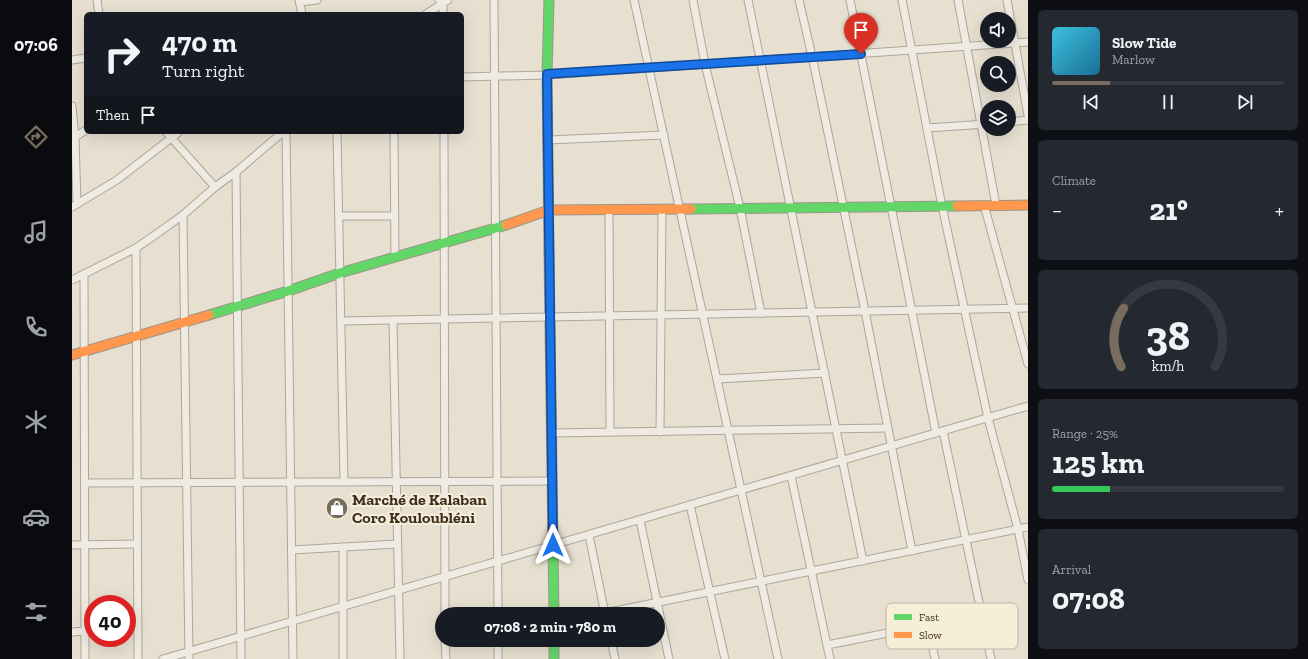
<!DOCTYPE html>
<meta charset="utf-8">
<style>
body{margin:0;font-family:"Zilla Slab",serif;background:#242831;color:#f1f3f6;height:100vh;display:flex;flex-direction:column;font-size:15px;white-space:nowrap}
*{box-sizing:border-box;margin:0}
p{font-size:13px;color:#9ea1a6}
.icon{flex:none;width:22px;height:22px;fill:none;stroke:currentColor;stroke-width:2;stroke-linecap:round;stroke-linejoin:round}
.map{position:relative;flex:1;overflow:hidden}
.side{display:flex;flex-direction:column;gap:10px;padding:10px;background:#0d0f14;width:280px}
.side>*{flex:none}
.guide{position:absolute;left:12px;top:12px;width:380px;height:122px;border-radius:6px;box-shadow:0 4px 16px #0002;background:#171b24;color:#f1f3f6;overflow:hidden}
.tools{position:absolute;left:908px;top:12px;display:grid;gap:8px}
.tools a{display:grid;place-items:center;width:36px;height:36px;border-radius:50%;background:#171b24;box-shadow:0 4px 16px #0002;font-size:20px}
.speed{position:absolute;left:12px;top:595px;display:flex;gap:8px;font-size:20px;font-weight:700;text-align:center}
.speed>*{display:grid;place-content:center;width:52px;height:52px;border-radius:50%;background:#171b24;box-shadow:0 4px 16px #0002;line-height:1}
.speed .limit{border:6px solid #d22;background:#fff;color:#111}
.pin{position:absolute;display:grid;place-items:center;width:34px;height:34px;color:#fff;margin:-41px -17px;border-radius:50% 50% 50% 0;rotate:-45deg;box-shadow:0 0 4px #0007}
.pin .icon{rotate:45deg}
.me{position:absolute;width:44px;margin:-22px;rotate:0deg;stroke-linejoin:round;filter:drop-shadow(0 0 3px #0008)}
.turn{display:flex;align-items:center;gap:14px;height:84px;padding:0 12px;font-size:18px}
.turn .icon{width:52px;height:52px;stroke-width:2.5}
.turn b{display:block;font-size:28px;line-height:34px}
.then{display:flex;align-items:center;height:38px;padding:0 12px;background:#0003;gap:8px;font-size:15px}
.big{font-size:30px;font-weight:700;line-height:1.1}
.side .tile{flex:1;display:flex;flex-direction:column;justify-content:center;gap:6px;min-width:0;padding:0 14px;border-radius:6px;background:#242831}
.side .dial{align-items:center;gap:0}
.dial svg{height:104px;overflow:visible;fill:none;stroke:#363941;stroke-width:7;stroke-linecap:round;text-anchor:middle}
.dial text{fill:#f1f3f6;stroke:none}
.song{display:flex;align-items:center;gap:12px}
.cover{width:48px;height:48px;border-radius:6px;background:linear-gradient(135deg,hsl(190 70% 55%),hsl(200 70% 35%))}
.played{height:4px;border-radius:2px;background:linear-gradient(90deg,#786c5e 25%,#363941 25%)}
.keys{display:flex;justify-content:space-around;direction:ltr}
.heat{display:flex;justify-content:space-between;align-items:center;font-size:22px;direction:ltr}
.charge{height:6px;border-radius:3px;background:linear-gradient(90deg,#34c759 25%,#363941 0)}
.trip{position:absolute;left:363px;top:607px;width:230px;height:40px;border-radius:20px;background:#171b24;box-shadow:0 4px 16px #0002;font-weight:700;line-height:40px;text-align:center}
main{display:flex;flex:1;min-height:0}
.tab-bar{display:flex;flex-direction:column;width:72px;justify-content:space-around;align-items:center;background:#090b0e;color:#9ea1a6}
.tab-bar .icon{width:28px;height:28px}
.tab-bar .active{color:#786c5e}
.tab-bar b{font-size:18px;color:#f1f3f6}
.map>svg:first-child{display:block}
</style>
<main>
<nav class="tab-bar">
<b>07:06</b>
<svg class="icon active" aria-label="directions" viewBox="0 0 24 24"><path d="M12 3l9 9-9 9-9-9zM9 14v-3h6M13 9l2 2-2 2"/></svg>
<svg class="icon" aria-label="music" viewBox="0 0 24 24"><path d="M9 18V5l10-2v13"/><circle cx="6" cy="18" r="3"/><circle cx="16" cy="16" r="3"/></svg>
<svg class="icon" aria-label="phone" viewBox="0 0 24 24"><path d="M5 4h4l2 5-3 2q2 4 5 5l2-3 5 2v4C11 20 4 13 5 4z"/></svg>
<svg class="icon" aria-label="climate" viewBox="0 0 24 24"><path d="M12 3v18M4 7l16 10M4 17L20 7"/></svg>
<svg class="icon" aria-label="car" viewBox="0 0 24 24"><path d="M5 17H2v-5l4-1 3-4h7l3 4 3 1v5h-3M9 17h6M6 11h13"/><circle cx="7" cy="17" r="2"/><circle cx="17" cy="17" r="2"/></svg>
<svg class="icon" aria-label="filters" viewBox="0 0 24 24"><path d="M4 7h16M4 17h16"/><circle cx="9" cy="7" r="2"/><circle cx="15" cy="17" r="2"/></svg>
</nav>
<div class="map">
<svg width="956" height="659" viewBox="0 0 956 659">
<rect width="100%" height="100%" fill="#e7e0d1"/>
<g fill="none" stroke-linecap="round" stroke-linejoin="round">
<g stroke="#ada599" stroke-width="9">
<g id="street">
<path d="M25,0L27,14"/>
<path d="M227,0L230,14"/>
<path d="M367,0L371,4V14"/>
<path d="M422,0L426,614"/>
<path d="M562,0L706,659"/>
<path d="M621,0L633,64L668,208L689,313"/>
<path d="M676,0L791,561"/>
<path d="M727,0L740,56L793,311L840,551"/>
<path d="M778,0L864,433"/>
<path d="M830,0L870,206L916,418L946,529L956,580"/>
<path d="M886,0L924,205"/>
<path d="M935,0L956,115"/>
<path d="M228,2L245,0"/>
<path d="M354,14L376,0"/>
<path d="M0,60L14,58"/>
<path d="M390,77L475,75L956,42"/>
<path d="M0,106L3,137L5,204"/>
<path d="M937,122L956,120"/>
<path d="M855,128L915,124"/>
<path d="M94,132L143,187"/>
<path d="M214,132L221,659"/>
<path d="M265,132L272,482"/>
<path d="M322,132L323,257"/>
<path d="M372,132L373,614"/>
<path d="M3,137L14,130"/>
<path d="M476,140L592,135"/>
<path d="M164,172L169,659"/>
<path d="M912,205L956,364"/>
<path d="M0,207L45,180L107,132"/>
<path d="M537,209L538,432"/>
<path d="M111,215L117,659"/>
<path d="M267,216H322"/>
<path d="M64,248L66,659"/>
<path d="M12,274L13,659"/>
<path d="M0,280L64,248L83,235L111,215L143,187L164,172L211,132"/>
<path d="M321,320L328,659"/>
<path d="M269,321L956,308"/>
<path d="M645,379L753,373"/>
<path d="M871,431L919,659"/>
<path d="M588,432L590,209"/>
<path d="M480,433L816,428"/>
<path d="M719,476L758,659"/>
<path d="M13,483L480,481"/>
<path d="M618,505L653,659"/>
<path d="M568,520L597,659"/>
<path d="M517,535L533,614"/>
<path d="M0,545L65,544"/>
<path d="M220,550L325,544"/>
<path d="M528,614L956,527"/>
<path d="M856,625L863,659"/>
<path d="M0,632L13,631"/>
<path d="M373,640L374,659"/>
<path d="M426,640V659"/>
<path d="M539,640L543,659"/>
<path d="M755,645L856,625L909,611"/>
<path d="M91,659L956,406"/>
<path d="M271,659V547"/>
</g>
</g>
<g stroke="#9c958a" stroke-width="11">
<g id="fast">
<path d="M477,0L475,75L477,253"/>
<path d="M619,209L885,206"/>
<path d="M137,315L216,291L268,273L434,225"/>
<path d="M480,475L482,614"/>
<path d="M482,640V659"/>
</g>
</g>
<g stroke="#9c958a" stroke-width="11">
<g id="slow">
<path d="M885,206L956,205"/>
<path d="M434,225L477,210L619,209"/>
<path d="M477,253L480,475"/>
<path d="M0,355L137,315"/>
</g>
</g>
<use href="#street" stroke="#efebe3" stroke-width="7"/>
<use href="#fast" stroke="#63d668" stroke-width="9"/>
<use href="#slow" stroke="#ff974d" stroke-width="9"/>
</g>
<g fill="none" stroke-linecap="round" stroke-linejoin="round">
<g stroke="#114b97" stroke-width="10">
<path id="route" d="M481,545L475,74L789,54"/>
</g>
<use href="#route" stroke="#1a73e8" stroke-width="7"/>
</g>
<defs>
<g id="shop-disc" transform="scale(1.15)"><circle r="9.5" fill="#786c5e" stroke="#f7eed8"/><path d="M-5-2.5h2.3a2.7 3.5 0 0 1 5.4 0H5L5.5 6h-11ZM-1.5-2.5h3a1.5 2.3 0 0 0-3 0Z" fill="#fff"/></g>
</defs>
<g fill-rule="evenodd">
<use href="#shop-disc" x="265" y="508"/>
</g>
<g text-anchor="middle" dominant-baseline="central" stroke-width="4" stroke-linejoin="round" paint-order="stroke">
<g font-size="16" font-weight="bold" fill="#3d2e20" stroke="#f7eed8" text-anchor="start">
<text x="280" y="499">Marché de Kalaban<tspan x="280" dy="18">Coro Kouloubléni</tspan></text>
</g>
</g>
<rect x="814" y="603" width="132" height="46" rx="6" fill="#f7eed8" stroke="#bfb4a1" stroke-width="1"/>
<rect x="822" y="614" width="18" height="6" fill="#63d668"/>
<rect x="822" y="632" width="18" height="6" fill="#ff974d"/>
<g font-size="11" fill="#3d2e20">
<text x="847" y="621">Fast</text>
<text x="847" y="639">Slow</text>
</g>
</svg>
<div class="tools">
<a><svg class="icon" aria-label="sound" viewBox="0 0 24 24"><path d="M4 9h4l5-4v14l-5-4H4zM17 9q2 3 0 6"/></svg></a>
<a><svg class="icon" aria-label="search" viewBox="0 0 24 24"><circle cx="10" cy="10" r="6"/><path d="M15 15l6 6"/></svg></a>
<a><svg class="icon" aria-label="layers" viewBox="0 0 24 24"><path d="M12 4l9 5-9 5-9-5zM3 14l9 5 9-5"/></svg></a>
</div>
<div class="speed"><div class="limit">40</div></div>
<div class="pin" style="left:789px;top:54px;background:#d93025"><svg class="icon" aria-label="arrive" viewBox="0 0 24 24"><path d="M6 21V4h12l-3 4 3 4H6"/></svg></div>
<svg class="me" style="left:481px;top:545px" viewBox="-20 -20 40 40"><path d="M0-17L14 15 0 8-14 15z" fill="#1a73e8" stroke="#fff" stroke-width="4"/></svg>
<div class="trip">07:08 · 2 min · 780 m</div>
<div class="guide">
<div class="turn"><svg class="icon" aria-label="right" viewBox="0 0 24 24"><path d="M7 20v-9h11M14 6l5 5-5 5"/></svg><div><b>470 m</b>Turn right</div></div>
<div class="then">Then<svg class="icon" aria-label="arrive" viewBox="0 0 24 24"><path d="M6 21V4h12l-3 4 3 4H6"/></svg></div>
</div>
</div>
<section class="side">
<div class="tile">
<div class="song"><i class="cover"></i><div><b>Slow Tide</b><p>Marlow</p></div></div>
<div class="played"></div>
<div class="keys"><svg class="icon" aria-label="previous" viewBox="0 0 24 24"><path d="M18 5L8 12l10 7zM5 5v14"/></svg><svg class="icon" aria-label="pause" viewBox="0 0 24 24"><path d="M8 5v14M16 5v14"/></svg><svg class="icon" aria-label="next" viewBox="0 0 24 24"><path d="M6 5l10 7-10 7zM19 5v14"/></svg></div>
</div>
<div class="tile"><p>Climate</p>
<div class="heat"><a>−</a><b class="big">21°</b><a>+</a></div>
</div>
<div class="tile dial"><svg viewBox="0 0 100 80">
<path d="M14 69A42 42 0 1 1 86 69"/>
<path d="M14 69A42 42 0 0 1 16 24" stroke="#786c5e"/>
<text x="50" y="56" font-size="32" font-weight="700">38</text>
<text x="50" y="72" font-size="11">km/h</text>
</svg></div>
<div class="tile"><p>Range · 25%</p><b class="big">125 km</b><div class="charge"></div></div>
<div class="tile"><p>Arrival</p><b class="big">07:08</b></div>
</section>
</main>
